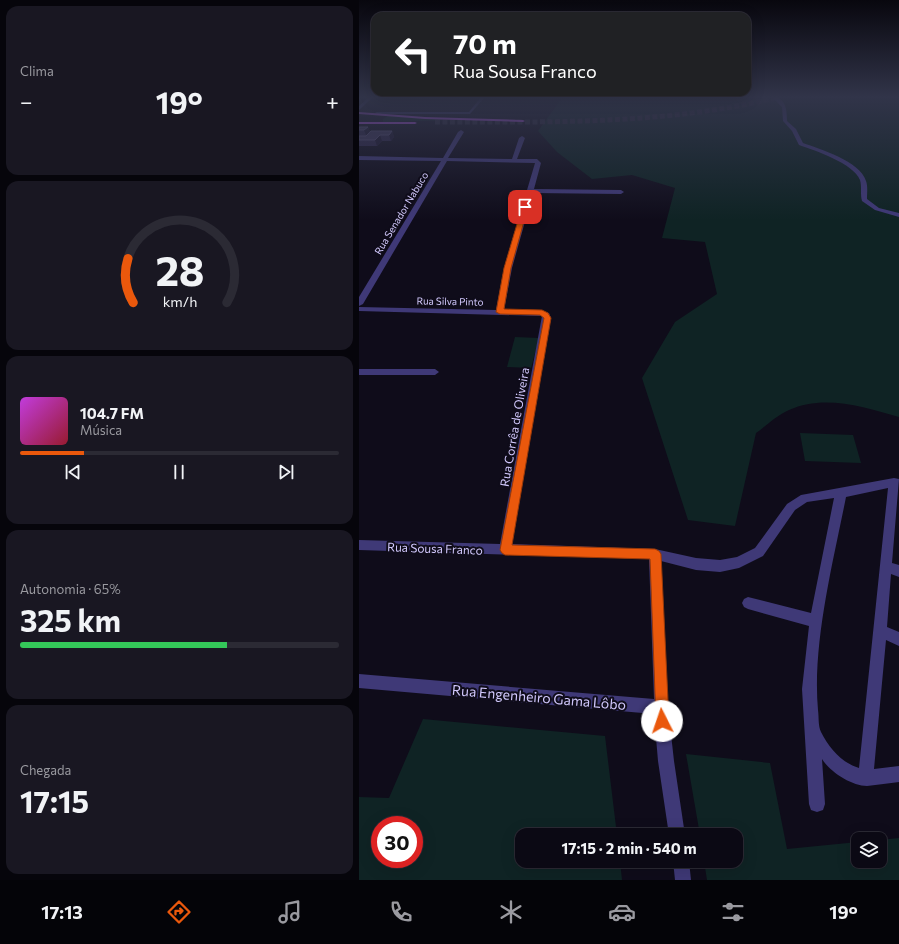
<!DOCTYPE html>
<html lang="pt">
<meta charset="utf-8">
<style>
body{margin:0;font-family:Commissioner,sans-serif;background:#191722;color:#f1f3f6;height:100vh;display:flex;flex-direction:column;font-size:15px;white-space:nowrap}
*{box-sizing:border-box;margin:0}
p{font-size:13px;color:#9a9aa0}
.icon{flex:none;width:22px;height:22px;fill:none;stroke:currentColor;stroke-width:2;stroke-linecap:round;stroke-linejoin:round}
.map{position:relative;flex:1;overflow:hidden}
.sheet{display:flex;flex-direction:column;gap:6px;padding:6px;background:#06050b;width:359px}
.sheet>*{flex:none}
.banner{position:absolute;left:12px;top:12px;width:380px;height:84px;border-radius:12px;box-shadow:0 4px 16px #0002,0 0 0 1px #2b2a34;background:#202124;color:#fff;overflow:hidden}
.fabs{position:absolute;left:492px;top:832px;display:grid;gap:8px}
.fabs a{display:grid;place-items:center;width:36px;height:36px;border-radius:8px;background:#0b0914;box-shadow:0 4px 16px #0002,0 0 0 1px #2b2a34;font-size:20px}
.speed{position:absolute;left:12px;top:816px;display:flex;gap:8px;font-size:20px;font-weight:700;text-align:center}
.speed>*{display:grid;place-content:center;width:52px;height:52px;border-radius:50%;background:#0b0914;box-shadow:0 4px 16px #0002,0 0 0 1px #2b2a34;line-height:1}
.speed .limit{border:6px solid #d22;background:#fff;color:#111}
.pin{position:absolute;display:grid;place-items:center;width:34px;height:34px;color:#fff;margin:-17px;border-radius:8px;box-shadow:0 2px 6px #0006}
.me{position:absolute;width:44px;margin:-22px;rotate:356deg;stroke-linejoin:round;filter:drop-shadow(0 0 3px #0008)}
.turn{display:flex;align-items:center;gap:14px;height:84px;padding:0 16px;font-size:18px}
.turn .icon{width:52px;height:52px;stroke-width:2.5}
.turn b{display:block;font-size:28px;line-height:34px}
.big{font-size:30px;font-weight:700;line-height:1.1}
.sheet .card{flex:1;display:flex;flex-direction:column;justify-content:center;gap:6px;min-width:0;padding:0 14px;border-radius:12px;background:#191722}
.sheet .dial{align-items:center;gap:0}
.dial svg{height:104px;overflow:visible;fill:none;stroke:#2b2a34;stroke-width:7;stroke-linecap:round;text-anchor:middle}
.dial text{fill:#f1f3f6;stroke:none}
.song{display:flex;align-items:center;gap:12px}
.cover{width:48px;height:48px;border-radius:6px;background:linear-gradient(135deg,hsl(290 70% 55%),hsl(350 70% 35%))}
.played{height:4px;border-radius:2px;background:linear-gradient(90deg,#ea580c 20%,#2b2a34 20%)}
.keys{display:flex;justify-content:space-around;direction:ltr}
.heat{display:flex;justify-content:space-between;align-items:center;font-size:22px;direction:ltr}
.charge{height:6px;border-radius:3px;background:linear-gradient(90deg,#34c759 65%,#2b2a34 0)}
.trip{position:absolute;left:156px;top:828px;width:228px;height:40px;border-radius:12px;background:#0b0914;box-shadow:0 4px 16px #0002,0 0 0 1px #2b2a34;font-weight:700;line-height:40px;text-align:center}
.tab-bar{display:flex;height:64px;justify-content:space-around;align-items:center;background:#040408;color:#9a9aa0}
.tab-bar .icon{width:28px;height:28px}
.tab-bar .selected{color:#ea580c}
.tab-bar b{font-size:18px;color:#f1f3f6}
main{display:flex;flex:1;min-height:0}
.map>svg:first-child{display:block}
</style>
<main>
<section class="sheet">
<div class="card"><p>Clima</p>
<div class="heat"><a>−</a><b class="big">19°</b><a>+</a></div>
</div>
<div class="card dial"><svg viewBox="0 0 100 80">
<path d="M14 69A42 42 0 1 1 86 69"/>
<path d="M14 69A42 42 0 0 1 10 35" stroke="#ea580c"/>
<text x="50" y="56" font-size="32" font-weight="700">28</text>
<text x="50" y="72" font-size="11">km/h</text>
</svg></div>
<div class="card">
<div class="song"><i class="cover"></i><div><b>104.7 FM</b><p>Música</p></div></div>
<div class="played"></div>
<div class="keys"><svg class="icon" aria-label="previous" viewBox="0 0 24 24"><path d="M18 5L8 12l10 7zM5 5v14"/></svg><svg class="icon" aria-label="pause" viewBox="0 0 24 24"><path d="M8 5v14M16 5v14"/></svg><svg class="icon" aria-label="next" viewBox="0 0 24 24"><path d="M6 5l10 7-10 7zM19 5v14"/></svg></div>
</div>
<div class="card"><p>Autonomia · 65%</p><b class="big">325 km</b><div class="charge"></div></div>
<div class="card"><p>Chegada</p><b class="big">17:15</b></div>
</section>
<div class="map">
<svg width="540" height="880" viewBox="0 0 540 880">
<rect width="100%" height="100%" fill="#0f0c1a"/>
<g fill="#0f2324" fill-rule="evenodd">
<path d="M205,97H540V417C505,407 465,394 430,410C418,415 407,426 397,433L376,526L329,520L283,378L316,322L358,294L346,242L303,238L316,188L273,175L233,179L198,152L179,131L203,98Z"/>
<path d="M29,116L99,120L24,122V119Z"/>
<path d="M156,337L180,338L172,368L148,367Z"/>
<path d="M441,433L494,435L502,463L446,461Z"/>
<path d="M64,719L246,736L258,835H163V861H261L263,880H0V797L30,798ZM21,825H55V859H21Z"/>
<path d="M327,754L411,763L428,849L499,842V861H521V840L540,838V880H348L345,861H377V835H341Z"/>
</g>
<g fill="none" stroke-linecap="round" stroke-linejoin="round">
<path stroke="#2c283c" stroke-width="5" stroke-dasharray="5 2.5" stroke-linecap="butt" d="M76,122C190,122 308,125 420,97"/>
<g fill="#3f3977" fill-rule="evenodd">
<path d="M10,97H14L0,110V106Z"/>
<path d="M122,97H126L111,114H18L16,113L18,112H110Z"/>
<path d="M413,97C427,97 428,110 428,121L437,129L444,143C461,149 501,161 507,181C509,186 508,194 508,199L520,208L540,213V217L516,210L503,201C501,195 503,186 501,180C494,163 457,151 440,145L433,131L424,121L423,107Z"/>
<path d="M102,130L105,132L89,158L153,159L160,138L163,136L166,138L158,159H178L182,163L175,189L262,190L265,192L262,194L174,193L153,268L145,310L183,311L190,313L192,318L153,544L296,549L337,558L361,560L378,557L396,548L428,504L442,495L535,478L540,479L533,563L540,565V577L532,574L528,627L540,632V646L527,640L515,769L540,766V782C530,783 519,785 508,786C493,786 471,772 463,759L466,804L464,810L458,812L452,810L450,804L443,689L450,626L389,609L385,607L383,603L385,599L389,597L452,613L475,498L448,502L436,510L404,556L380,568L361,572L337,570L302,561L309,707L315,761L326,835H310L299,761L295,714L0,688V674L295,699L290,559L0,550V540L141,544L183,316L0,311V307L137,310L145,268L176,163L88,161L4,304L0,306V297L82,161L0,160V156L84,158L99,132ZM529,488L500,768C483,763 470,748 462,732C459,726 460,717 459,710C453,644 474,563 487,497Z"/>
<path d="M0,369H76L80,372L76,375H0Z"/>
<path d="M314,861H330L332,880H316Z"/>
</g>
<g fill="#c256f5" fill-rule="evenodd">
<path d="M0,112L66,117L164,120L166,121L164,122L66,119L0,114Z"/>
<path d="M0,122H56L58,123L56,124H0Z"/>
</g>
</g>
<path fill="#2d2548" d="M0,127H9L11,132L33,131L35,137L32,141H23L18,146H0Z"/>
<g fill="#1a142d">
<path d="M9,127L13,138L9,140L5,130Z"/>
<path d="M33,131L35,137L32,141L30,135Z"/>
<path d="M21,135L23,141L18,146L16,140Z"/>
</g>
<g fill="#3f375b" stroke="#564e74">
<path d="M0,127H9L5,130H0Z"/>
<path d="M12,131H33L30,135H21L16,140H0V136H7Z"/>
</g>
<linearGradient id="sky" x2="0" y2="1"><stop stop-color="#08070e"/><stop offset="0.44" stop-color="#313449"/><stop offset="1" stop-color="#313449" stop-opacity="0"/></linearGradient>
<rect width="540" height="220" fill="url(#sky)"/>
<path fill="#ea580c" stroke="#983908" d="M166,205L169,207L152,268L145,309L183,310L189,313L192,318L153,545L296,549L300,551L302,554L310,721L308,725L303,727L299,725L297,721L291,559L146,555L143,553L141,550L185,318L181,315L141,314L137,312L145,268L163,207Z"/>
<g text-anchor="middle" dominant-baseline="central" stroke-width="4" stroke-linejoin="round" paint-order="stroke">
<g font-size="10" fill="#d1c8fc" stroke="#0f0c1a">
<text transform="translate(42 213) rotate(-59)">Rua Senador Nabuco</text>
<text transform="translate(91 301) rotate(1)">Rua Silva Pinto</text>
</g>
<g font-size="12" fill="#d1c8fc" stroke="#0f0c1a">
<text transform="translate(155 427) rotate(-80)">Rua Corrêa de Oliveira</text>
<text transform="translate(76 548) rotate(2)">Rua Sousa Franco</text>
</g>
<g font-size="14" fill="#d1c8fc" stroke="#0f0c1a">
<text transform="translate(180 697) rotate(5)">Rua Engenheiro Gama Lôbo</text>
</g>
</g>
</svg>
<div class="fabs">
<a><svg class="icon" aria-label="layers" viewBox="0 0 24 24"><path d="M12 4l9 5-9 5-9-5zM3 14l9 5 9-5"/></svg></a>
</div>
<div class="speed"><div class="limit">30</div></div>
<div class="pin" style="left:166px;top:207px;background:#d93025"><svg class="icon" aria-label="arrive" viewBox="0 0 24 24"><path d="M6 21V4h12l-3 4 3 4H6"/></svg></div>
<svg class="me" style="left:303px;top:721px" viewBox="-20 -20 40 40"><circle r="19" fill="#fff"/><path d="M0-13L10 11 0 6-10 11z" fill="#ea580c"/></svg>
<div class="trip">17:15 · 2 min · 540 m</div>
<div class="banner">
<div class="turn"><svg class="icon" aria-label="left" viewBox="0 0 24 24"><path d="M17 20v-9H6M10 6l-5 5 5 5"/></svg><div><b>70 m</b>Rua Sousa Franco</div></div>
</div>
</div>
</main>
<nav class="tab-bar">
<b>17:13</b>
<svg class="icon selected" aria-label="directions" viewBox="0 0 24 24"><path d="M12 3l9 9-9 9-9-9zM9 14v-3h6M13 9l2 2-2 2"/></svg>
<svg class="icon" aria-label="music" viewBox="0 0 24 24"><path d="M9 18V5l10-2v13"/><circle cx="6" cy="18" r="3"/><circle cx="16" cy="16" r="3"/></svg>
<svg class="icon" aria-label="phone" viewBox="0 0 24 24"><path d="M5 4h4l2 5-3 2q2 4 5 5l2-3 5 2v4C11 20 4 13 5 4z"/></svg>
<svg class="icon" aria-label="climate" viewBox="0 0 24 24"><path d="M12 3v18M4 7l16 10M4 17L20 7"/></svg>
<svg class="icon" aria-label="car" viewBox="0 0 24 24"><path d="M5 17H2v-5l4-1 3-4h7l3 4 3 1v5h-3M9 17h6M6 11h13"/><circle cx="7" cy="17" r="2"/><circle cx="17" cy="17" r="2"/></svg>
<svg class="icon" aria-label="filters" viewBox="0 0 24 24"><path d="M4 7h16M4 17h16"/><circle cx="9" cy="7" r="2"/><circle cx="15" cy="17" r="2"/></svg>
<b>19°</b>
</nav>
